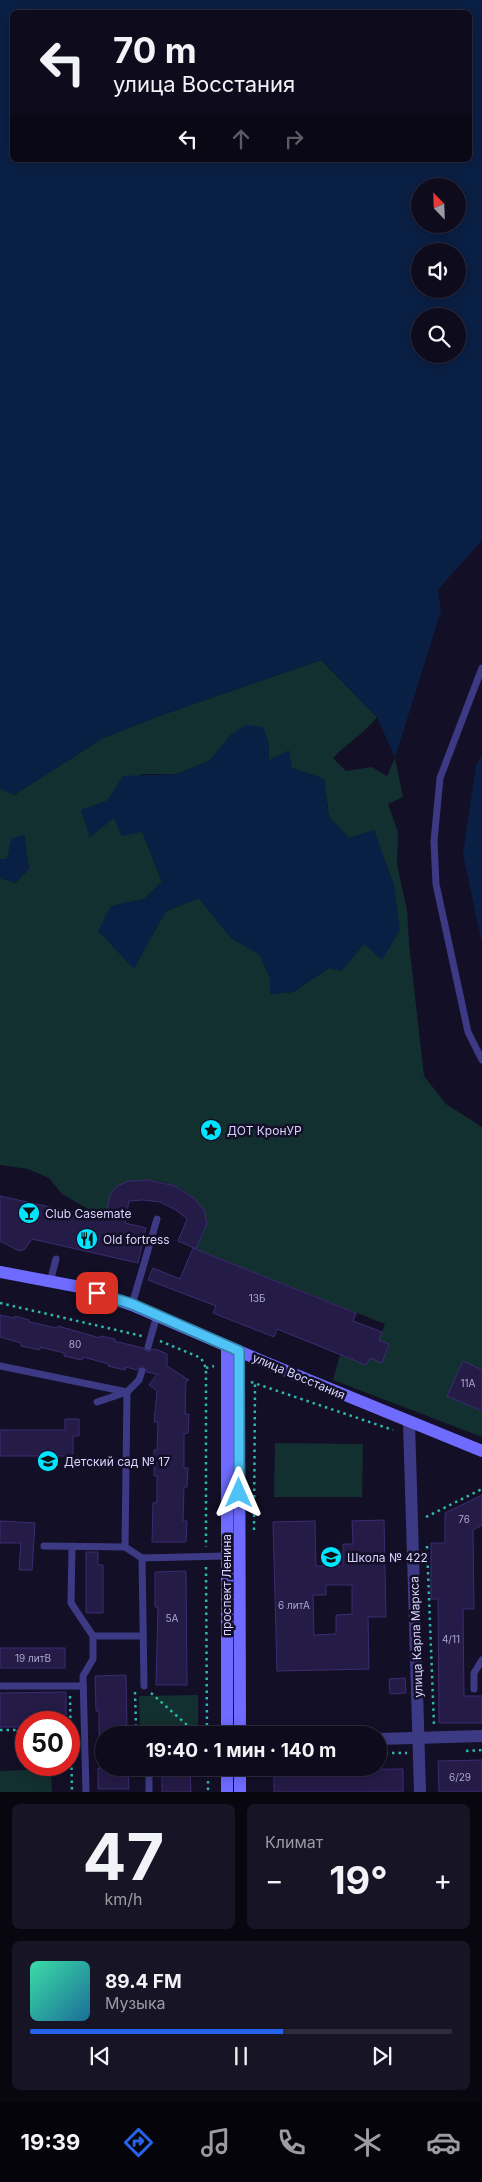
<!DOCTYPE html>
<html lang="ru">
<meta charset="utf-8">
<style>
body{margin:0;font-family:Inter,sans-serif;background:#171425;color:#f1f3f6;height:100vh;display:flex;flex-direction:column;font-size:19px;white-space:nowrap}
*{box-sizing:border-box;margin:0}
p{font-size:16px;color:#9b9ba3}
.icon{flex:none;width:28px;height:28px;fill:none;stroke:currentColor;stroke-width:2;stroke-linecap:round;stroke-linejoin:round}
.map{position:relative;height:1792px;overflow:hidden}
.panel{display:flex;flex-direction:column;gap:12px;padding:12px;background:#08060f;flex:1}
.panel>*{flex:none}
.top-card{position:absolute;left:10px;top:10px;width:462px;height:152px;border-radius:8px;box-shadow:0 2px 12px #0003,0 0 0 1px #2e2b3b;background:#0e0b1c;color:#f1f3f6;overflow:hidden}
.needle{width:32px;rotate:337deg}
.tools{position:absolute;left:411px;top:178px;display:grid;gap:10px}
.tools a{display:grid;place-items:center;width:55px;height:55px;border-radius:50%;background:#0e0b1c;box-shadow:0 2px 12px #0003,0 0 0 1px #2e2b3b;font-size:25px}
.speed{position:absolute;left:15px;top:1711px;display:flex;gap:10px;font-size:25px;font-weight:700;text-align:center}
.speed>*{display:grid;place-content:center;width:65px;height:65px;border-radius:50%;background:#0e0b1c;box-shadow:0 2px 12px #0003,0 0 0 1px #2e2b3b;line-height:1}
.speed .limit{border:8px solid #d22;background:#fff;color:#111}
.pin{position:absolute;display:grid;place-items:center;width:42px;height:42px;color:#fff;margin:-21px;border-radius:10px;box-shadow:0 2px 8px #0006}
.me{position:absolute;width:55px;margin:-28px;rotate:0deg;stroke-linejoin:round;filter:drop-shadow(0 0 4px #0008)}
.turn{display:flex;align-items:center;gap:18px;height:105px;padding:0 20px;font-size:22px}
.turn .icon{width:65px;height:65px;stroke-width:2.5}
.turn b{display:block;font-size:35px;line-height:42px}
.lanes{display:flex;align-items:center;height:48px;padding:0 20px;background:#0003;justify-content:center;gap:25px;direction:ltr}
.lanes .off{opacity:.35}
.big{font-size:38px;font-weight:700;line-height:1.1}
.panel .widget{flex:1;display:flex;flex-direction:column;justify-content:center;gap:8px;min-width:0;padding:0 18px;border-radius:8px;background:#171425}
.panel .dial{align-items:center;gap:0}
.dial b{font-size:65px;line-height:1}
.song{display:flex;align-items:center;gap:15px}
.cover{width:60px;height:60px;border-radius:8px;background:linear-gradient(135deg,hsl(160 70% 55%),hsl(200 70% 35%))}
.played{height:5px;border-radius:2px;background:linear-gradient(90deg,#2563eb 60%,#2e2b3b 60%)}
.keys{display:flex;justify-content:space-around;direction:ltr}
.heat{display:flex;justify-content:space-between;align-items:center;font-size:28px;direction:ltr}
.panel .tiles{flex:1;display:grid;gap:12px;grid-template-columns:1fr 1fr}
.widget:last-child{grid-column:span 2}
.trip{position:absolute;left:95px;top:1726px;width:292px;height:50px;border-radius:25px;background:#0e0b1c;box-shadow:0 2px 12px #0003,0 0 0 1px #2e2b3b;font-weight:700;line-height:50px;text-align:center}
.menu{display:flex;height:80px;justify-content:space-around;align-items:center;background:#06040b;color:#9b9ba3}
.menu .icon{width:35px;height:35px}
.menu .active{color:#2563eb}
.menu b{font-size:22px;color:#f1f3f6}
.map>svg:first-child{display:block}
</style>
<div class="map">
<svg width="482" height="1792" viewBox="0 0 482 1792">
<rect width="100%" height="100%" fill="#130f26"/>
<g fill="#12302f" fill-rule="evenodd">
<path d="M321,660L377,717C365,733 347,743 333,758L346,771L372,767L387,776L395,758L403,797L388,804L398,832L397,865L407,910L409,943L424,1076L446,1104L482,1127V1370L463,1362L448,1396L482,1411V1437L333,1380L340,1355L366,1365L370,1358L382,1362L389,1345L379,1340L385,1324L196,1249C199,1241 205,1232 206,1224C208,1216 203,1208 198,1203C180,1180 142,1174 117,1186L105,1219L62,1194L49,1178L28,1169L0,1165V878L15,883L29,869L24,835L7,859H0V788L14,795L103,738L159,716ZM232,734L269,744V760L324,779L329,817L349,838L375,830L364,944L341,971L329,968L293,992L271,994L270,978L259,954L231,938L199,898L166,911L153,934L111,906L144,899L162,882L142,831L114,817L90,837L81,810L107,801L142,774H177L209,761Z"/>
<path d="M275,1443L363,1444L362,1497H274Z"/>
<path d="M198,1695V1735H140L139,1696Z"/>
<path d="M51,1769L52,1792H0V1771Z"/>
</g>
<g fill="#0a1f44" fill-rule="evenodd">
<path d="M0,0H482V540L438,590L441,611L395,758L377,717L321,660L159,716L103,738L14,795L0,788ZM12,12H470V160H12ZM420,186H458V224H420ZM420,251H458V289H420ZM420,316H458V354H420Z"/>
<path d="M246,725L263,727L269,744V760L289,750L292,768L324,779L329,817L349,838L374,830L394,885L400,930L382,960L364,944L341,971L329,968L293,992L270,994V978L259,954L231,938L199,898L166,911L134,969L98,931L111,906L144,899L162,882L142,832L122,836L114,818L90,837L81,810L107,801L123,776L177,774L209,761L232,734Z"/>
<path d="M482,755V944L463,854L476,766Z"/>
<path d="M24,835L29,869L15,883L0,878V859H7L11,839Z"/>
</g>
<g fill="#241b47" stroke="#3b2d73" fill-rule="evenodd">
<path d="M149,1180L175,1186L194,1198L204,1210L207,1223L196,1249L178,1241L187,1219L176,1210L160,1202L143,1200L129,1201L125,1223L146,1228L138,1263L32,1239L25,1249L19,1251L0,1241V1196L105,1219L110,1195L117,1186L129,1181Z"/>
<path d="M193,1248L356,1313L353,1321L382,1332L379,1340L389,1344L382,1363L370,1358L366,1365L277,1329L274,1337L213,1313L216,1306L148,1280L153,1268L180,1279Z"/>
<path d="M0,1315L14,1318L15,1316L29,1320V1322L57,1328L58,1326L100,1338L101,1336L115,1339L114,1341L143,1348L147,1352L153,1349L158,1350L167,1354V1366L189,1380L186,1381L185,1414H189L188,1433L184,1434V1468H188L187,1487H184L183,1521H187L186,1542H152L153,1503L157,1502V1476H154V1450H157L158,1422H154L157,1391L149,1385L157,1374L147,1372L143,1366L137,1370L126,1367L125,1370L108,1366L109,1364L83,1357L82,1360L64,1356V1353L40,1347V1350L21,1346V1343L0,1337Z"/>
<path d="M463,1361L482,1370V1411L447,1396Z"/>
<path d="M65,1419H79V1436H73V1456H0V1430H65Z"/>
<path d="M482,1495V1525L473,1530L474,1609H463L464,1696H482V1723H439L438,1599H431V1543H445V1513Z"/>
<path d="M384,1520L386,1617H368L369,1669L277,1671L273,1522L315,1521L316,1566H343V1544H353L352,1521ZM326,1585H352V1614L336,1615V1634L314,1635L313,1595H326Z"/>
<path d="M0,1521L35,1523L32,1570H19L21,1543H0Z"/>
<path d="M86,1552H98V1565H103V1613H86Z"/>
<path d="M186,1571L187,1685H156L158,1607H155V1572Z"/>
<rect x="0" y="1648" width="65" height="20"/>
<path d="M126,1675L127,1735H99V1711H96L95,1676Z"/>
<path d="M405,1678L406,1693L390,1694L389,1679Z"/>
<path d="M66,1692V1722H26V1727H0V1693Z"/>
<path d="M482,1760V1792H439L438,1761Z"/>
<path d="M98,1768H128L129,1789H98Z"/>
<path d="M403,1769V1792H274V1770Z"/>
<path d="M162,1773H190L191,1792H162Z"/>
</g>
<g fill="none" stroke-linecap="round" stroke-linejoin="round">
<g stroke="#2fb8b0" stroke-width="2.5" stroke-dasharray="2.5 4" stroke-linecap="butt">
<path d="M0,1303L142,1336"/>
<path d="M160,1341L201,1358L206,1368V1547"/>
<path d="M206,1368L214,1366"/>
<path d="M251,1382L393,1430"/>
<path d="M426,1517L482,1489"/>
<path d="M254,1530L255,1384"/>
<path d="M427,1546L434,1725"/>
<path d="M206,1567L207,1735"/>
<path d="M135,1692L136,1726L140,1728V1735"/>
<path d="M151,1693L187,1725"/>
<path d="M70,1696L72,1792"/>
<path d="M0,1730H26"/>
<path d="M17,1730L26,1743"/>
<path d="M253,1731L372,1729"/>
<path d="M140,1732H177L187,1725L198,1731H207"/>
<path d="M177,1732L182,1735"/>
<path d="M192,1735L198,1731"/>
<path d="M466,1751L482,1750"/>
<path d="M379,1753H407"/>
<path d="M43,1765L47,1770L51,1765"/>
<path d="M208,1768V1792"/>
<path d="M159,1769L208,1768"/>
</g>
<g stroke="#3d3a85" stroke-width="7">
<path d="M482,668L440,778L434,841L436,884L468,1032L482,1060"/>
<path d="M50,1282L56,1259"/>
<path d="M132,1305L157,1219"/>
<path d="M148,1347L157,1315"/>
<path d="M0,1366L127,1392"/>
<path d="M97,1402L127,1392"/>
<path d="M44,1546L125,1547L142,1558L226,1556"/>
<path d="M72,1546L71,1603L93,1636V1659L83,1676L86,1792"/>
<path d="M125,1547L127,1392L139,1380L142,1371"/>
<path d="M142,1558L144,1686"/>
<path d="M93,1636H143"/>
<path d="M0,1686H83"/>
<path d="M474,1689V1673L482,1660"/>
<path d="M149,1792V1769"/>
</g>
<g stroke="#3d3a85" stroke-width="12">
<path d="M409,1422L420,1792"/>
<path d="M379,1739L482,1736"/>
</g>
<g stroke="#6f6bff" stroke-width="12">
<path d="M0,1272L80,1287L132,1305L262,1361L482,1451"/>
<path d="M227,1346V1735"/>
<path d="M239,1351L240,1735"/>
<path d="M227,1768V1792"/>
<path d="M240,1768V1792"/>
</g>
</g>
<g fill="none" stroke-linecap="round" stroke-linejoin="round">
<g stroke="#337fa1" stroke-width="12">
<path id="route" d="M97,1293L132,1304L239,1351V1493"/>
</g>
<use href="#route" stroke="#4fc3f7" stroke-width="9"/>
</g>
<defs>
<g id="sight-disc" transform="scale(1.125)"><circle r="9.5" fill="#00e5ff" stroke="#130f26"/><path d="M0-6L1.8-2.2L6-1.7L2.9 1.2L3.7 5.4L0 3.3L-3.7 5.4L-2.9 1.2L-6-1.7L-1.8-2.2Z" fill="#111"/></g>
<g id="bar-disc" transform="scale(1.125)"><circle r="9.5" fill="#00e5ff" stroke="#130f26"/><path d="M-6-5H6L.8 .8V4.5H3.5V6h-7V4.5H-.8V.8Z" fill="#111"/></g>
<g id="restaurant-disc" transform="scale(1.125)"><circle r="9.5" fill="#00e5ff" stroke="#130f26"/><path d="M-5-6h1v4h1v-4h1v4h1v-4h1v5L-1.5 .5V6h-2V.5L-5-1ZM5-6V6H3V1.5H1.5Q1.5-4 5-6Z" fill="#111"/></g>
<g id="school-disc" transform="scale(1.125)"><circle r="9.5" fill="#00e5ff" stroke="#130f26"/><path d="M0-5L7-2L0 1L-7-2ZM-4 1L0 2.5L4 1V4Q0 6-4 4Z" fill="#111"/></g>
</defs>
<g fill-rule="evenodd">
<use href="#sight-disc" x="211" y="1130"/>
<use href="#bar-disc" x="29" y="1213"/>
<use href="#restaurant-disc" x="87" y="1239"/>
<use href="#school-disc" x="48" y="1461"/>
<use href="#school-disc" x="331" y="1557"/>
</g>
<g text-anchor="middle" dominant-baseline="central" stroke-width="5" stroke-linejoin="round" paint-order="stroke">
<g font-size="10" fill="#aca6d1">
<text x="257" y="1298">13Б</text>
<text x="75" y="1344">80</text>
<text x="468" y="1383">11А</text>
<text x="464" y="1519">76</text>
<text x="294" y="1605">6 литА</text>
<text x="172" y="1618">5А</text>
<text x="451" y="1639">4/11</text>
<text x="33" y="1658">19 литВ</text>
<text x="460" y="1777">6/29</text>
</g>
<g font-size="12" fill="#d9d4ff" stroke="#130f26" text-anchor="start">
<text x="227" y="1130">ДОТ КронУР</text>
<text x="45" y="1213">Club Casemate</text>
<text x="103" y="1239">Old fortress</text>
<text x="64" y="1461">Детский сад № 17</text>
<text x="347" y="1557">Школа № 422</text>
</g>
<g font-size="12" fill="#d9d4ff" stroke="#130f26">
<text transform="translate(299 1376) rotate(23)">улица Восстания</text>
<text transform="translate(226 1585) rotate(-90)">проспект Ленина</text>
<text transform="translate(416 1637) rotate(-92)">улица Карла Маркса</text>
</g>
</g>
</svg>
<div class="tools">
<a><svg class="needle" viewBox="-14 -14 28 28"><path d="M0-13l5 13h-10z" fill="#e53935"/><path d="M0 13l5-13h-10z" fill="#9b9ba3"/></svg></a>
<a><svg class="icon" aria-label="sound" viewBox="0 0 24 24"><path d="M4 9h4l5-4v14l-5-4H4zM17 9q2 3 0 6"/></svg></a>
<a><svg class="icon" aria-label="search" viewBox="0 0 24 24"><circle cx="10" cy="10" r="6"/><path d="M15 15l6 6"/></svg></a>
</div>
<div class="speed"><div class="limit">50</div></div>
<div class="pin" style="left:97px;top:1293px;background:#d93025"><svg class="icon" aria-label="arrive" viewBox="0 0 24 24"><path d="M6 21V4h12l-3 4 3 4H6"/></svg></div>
<svg class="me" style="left:239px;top:1493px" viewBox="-20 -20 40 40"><path d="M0-17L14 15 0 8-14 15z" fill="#4fc3f7" stroke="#fff" stroke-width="4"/></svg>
<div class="trip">19:40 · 1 мин · 140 m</div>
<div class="top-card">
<div class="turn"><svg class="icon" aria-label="left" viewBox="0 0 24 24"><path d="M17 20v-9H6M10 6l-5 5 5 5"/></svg><div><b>70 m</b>улица Восстания</div></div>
<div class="lanes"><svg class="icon" aria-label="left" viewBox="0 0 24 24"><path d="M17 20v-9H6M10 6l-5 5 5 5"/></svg><svg class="icon off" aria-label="ahead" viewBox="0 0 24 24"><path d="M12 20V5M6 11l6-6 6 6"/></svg><svg class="icon off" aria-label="right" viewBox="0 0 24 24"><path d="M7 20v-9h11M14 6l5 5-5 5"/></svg></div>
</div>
</div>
<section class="panel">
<div class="tiles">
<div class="widget dial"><b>47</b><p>km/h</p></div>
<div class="widget"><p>Климат</p>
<div class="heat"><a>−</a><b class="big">19°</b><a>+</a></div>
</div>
<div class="widget">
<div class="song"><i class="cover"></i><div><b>89.4 FM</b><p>Музыка</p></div></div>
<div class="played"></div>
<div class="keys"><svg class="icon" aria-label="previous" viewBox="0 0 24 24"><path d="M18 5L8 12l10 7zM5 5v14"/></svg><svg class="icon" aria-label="pause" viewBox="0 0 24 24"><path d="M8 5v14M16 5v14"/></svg><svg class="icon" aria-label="next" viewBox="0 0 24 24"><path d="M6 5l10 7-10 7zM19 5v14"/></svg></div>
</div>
</div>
</section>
<nav class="menu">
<b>19:39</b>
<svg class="icon active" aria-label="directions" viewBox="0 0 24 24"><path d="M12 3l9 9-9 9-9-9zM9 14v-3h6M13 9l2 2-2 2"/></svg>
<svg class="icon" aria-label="music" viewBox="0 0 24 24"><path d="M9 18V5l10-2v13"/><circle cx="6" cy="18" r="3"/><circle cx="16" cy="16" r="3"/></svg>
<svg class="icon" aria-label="phone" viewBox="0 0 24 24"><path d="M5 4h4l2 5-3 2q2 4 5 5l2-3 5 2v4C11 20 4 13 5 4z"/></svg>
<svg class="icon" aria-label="climate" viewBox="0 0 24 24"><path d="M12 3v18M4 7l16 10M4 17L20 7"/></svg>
<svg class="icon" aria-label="car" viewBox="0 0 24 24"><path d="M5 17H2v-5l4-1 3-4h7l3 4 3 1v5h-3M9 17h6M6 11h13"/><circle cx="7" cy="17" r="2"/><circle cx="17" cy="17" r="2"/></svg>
</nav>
